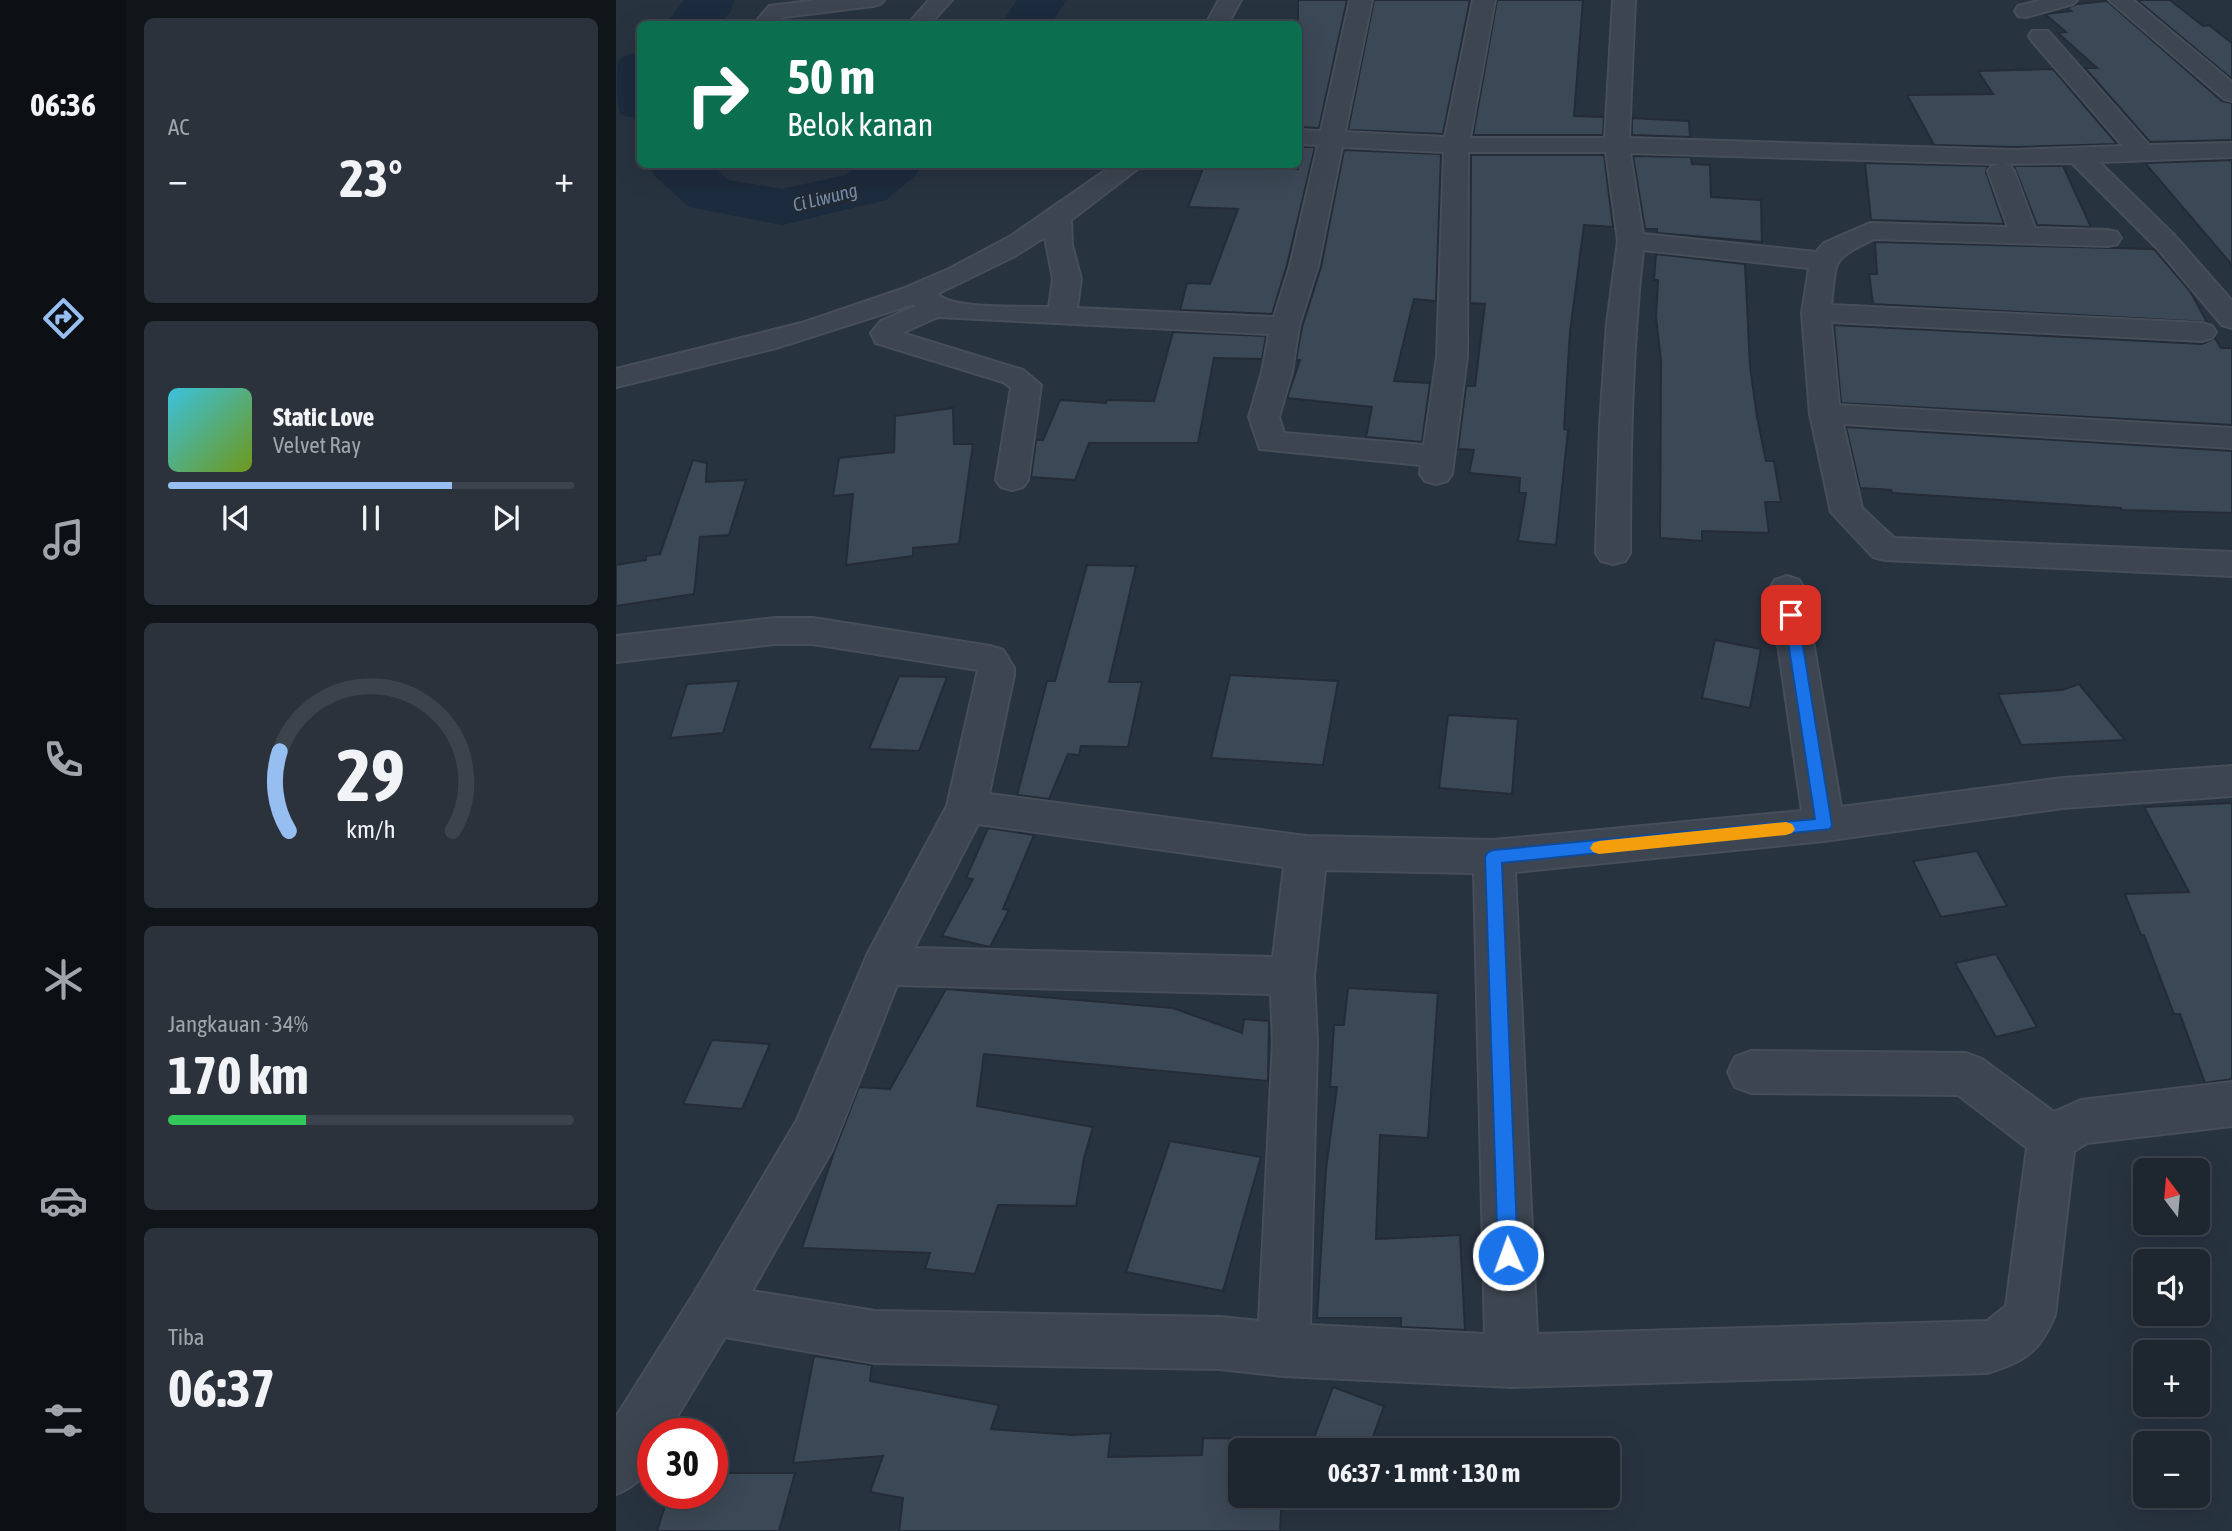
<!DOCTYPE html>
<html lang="id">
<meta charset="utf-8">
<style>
body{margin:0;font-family:"Asap Condensed",sans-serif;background:#2b323c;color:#f1f3f6;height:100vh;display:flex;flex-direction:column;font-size:26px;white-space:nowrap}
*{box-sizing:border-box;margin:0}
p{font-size:23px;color:#a1a5ab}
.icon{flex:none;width:38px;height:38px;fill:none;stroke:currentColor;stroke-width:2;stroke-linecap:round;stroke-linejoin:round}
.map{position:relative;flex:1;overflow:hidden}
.panel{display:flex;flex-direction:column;gap:18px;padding:18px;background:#10151a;width:490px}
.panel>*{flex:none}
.hud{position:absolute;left:21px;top:21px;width:665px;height:147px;border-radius:10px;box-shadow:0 7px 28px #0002,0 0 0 2px #3c434c;background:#0b6e4f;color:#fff;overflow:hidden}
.needle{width:46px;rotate:344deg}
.controls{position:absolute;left:1517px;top:1158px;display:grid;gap:14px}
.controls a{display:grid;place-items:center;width:77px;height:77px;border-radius:10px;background:#1e2630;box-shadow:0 7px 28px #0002,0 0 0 2px #3c434c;font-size:35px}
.speed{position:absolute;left:21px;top:1418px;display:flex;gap:14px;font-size:35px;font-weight:700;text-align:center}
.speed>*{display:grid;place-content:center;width:91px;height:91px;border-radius:50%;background:#1e2630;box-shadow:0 7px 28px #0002,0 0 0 2px #3c434c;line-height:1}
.speed .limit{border:10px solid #d22;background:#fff;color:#111}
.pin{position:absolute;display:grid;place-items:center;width:60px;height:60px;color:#fff;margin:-30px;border-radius:14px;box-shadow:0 4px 10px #0006}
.me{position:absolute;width:77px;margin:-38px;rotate:358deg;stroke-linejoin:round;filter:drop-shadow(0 0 5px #0008)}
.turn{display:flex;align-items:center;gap:24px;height:147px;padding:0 35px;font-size:32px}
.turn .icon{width:91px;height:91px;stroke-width:2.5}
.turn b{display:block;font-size:49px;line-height:60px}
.big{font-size:52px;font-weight:700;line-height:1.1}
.panel .widget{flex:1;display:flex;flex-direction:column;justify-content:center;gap:10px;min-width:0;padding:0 24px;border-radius:10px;background:#2b323c}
.panel .dial{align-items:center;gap:0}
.dial svg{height:182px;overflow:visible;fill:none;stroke:#3c434c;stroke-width:7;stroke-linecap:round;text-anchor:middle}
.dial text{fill:#f1f3f6;stroke:none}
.song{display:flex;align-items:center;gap:21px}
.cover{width:84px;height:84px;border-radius:10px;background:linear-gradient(135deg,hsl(190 70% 55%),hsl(80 70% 35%))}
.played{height:7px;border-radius:4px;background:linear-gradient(90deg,#97bef1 70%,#3c434c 70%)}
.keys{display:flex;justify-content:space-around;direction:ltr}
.heat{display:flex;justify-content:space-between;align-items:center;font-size:38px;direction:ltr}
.charge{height:10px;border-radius:5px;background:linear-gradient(90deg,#34c759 34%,#3c434c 0)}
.trip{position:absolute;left:612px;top:1438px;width:392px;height:70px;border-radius:10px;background:#1e2630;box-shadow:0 7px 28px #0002,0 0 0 2px #3c434c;font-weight:700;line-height:70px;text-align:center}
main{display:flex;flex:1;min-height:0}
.tab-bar{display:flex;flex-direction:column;width:126px;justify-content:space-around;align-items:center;background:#0c0f13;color:#a1a5ab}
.tab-bar .icon{width:49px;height:49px}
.tab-bar .current{color:#97bef1}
.tab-bar b{font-size:32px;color:#f1f3f6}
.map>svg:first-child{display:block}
</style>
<main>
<nav class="tab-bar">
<b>06:36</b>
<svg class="icon current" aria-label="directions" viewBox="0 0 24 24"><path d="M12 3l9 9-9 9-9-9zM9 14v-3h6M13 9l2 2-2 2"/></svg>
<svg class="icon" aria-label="music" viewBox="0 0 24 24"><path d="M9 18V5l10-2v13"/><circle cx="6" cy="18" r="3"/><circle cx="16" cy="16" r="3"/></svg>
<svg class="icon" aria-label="phone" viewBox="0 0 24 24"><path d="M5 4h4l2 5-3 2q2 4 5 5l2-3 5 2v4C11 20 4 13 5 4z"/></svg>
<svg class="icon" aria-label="climate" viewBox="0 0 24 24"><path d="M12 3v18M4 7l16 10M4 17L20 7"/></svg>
<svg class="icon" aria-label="car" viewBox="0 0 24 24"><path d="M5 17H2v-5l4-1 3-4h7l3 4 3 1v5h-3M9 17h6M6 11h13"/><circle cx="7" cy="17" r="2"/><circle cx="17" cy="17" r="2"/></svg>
<svg class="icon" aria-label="filters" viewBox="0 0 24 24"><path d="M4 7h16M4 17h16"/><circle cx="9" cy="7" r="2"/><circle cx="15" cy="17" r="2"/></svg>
</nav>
<section class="panel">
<div class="widget"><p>AC</p>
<div class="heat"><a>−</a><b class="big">23°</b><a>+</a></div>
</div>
<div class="widget">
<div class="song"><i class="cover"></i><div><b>Static Love</b><p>Velvet Ray</p></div></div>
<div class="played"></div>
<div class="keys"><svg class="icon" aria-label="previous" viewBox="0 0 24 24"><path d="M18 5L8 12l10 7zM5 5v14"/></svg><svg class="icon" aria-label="pause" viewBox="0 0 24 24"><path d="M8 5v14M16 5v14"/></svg><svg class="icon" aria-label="next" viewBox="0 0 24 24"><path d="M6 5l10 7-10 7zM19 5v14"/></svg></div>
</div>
<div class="widget dial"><svg viewBox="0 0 100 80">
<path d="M14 69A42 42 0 1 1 86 69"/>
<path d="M14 69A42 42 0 0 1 10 34" stroke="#97bef1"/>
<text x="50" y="56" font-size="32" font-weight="700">29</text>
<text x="50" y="72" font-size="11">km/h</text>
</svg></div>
<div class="widget"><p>Jangkauan · 34%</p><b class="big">170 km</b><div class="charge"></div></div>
<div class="widget"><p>Tiba</p><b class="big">06:37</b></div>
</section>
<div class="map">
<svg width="1616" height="1531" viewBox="0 0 1616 1531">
<rect width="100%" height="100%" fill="#283340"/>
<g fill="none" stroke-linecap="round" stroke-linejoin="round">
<g fill="#1c2b3d" fill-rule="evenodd">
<path d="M68,0H118L115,11L104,24H49Z"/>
<path d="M401,0H451L435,24H385Z"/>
<path d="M24,52V119L5,115C0,107 0,67 3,60C7,54 17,54 24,52Z"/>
<path d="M31,164H95L113,180L166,189L229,175L242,164H307L299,176L270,200L166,225L73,207L39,176Z"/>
</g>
</g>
<g fill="#3b4855" stroke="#232c37" stroke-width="2">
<path d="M682,0H731L703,128L682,127Z"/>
<path d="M758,0H854L827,134L732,130Z"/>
<path d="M881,0H967L958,116L988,117L987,135H857Z"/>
<path d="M1521,0H1554L1587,26L1593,25L1616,43V79Z"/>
<path d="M1491,1L1606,101L1616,103V140L1534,142L1469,68H1481L1442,33L1450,32L1429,14L1455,11L1451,8L1461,4Z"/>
<path d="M1437,69L1501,144L1397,147L1318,145L1291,95L1377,94L1362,71Z"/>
<path d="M1016,118L1073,121L1074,137L1016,135Z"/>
<path d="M682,147H699L671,265L656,314L564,310L571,283L594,284L622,209L572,207L588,166L682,169Z"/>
<path d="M728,150L825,154L820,301L798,299L778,381L814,383L806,442L750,437L756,407L671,398L684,360H680L686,327L705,267Z"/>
<path d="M855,155H988L997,227L968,225L954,332L948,429L952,430L940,545L902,541L910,493H903L904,478L853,473L858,450L842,449L850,386H859L869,304L854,303Z"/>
<path d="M1017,156L1075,157L1076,164L1094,165L1095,197L1145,200L1146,242L1041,233V229H1029Z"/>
<path d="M1616,160V265L1529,163Z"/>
<path d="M1249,163L1372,166L1370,172L1388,224L1255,220Z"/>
<path d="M1398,166H1447L1475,227L1421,225Z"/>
<path d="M1259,242L1538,249L1574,291L1591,322L1257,304L1253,274H1261Z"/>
<path d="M1040,254L1129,264L1134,366L1141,417L1150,461H1158L1165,502H1149L1153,533L1086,531V541L1044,538L1045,361L1040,317L1042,280H1038Z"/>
<path d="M1218,325L1586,344L1599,338L1605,348H1616V425L1225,403Z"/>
<path d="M557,332L650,336L646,359L598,358L582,443H473L459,480L415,477L420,440H427L444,400L490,403L491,400L538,401Z"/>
<path d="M337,408L338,444H357L343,544L297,548V556L230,565L237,494L217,496L223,458L278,452L279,416Z"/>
<path d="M1230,427L1616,451V513L1506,510L1505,508L1276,493L1275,490L1244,488Z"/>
<path d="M77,460L91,463L90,482L130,480L113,535L84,537L78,594L0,606V565L30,560V556L44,554Z"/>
<path d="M471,565L520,566L493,682H526L512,747L465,746L463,755L452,754L433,799L401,795L431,681H439Z"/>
<path d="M1099,640L1145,649L1134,708L1086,698Z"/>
<path d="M614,675L722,681L707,765L595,758Z"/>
<path d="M283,676L331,677L303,751L253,749Z"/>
<path d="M123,681L107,733L54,738L71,684Z"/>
<path d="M1463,684L1509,740L1405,745L1382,694L1446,690Z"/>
<path d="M832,715L902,719L896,794L823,788Z"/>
<path d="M1616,803V1079L1589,1083L1564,1014H1558L1528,935H1525L1509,894L1573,892L1528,807Z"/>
<path d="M372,828L418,835L387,909L393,910L374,947L326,936L357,879L350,878Z"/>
<path d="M1361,851L1391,906L1325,917L1297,861Z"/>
<path d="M1380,954L1421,1027L1380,1037L1339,963Z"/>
<path d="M732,988L822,993L812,1138L764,1135L760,1239L844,1235L849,1330L785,1327V1318H701L710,1169L721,1087H714L718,1025H728Z"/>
<path d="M330,989L557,1008L626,1033L628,1019L653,1021L652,1081L368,1054L361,1106L477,1127L468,1158L460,1206L382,1205L359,1274L309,1269L314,1253L186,1248L218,1152L243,1087L274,1089Z"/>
<path d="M96,1040L154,1044L126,1109L67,1104Z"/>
<path d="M554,1141L645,1157L607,1291L510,1272Z"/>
<path d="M198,1356L256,1365L254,1381L383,1405L375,1429L456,1435L495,1433L492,1457L586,1455L587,1438L670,1439L669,1451H625V1496H666L664,1531H283L287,1498L254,1492L267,1456L177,1463Z"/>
<path d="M717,1387L768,1406L752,1451H693Z"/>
<path d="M96,1473H179L163,1531H41L53,1493H96Z"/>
</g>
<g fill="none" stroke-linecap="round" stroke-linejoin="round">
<g stroke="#464e59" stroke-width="4">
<g id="street">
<path d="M201,0H268L264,4L257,6L168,17L160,24H138L153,6Z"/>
<path d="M313,0H336L314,24H292Z"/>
<path d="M603,0H625L612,24H590Z"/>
<path d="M734,0H756L729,132L829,137L857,0H879L854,138H989L997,0H1019L1013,138L1397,150L1507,146L1416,41L1413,36L1416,31H1432L1533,145L1616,143V157L1483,162L1559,236L1616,301V328L1606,325L1541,248L1456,163L1388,164L1394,166L1398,171L1419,228L1492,230L1501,232L1505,238L1501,244L1492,246L1258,239C1214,261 1221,257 1215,305L1586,323L1596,326L1600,332L1596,338L1586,341L1215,322L1223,405L1616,428V448L1227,424L1246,508L1278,538L1616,552V576L1269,560L1257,557L1215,512L1194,414L1186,313L1193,268L1027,250C1016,351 1014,451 1014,553L1009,561L997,564L985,561L980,553L984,425L991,323L1002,241L990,152H852L851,357L836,474L831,481L820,484L809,481L804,474L805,465L644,449L633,417L646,372L653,334L322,317L286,333L407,370L425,385L412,480L407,487L396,490L385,487L380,480L395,388L387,382L260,343L255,333L265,321L300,306L298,304L160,348L0,387V369L189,322L286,289L333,269L395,236L499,164H528L455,220L456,245L465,279L461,308L658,317L674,266L702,145L682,144V130L705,131ZM726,147L828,152L821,357L808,445L668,433L663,417L676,372L683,326L702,266ZM1014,153L1383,164L1376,166L1372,171L1392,227L1254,223L1208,243L1200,252L1027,234ZM429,237L437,279L433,307C408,306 338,310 321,294L397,257Z"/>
<path d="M1426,0H1461L1457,4L1410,17L1402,16L1399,11L1402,6Z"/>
<path d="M1493,0H1517L1616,82V101L1608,99Z"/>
<path d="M1171,576L1183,580L1188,588L1225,807L1447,778L1616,766V796L1447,808L1208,841L899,872L921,1334L1371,1321L1390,1306L1411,1148L1342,1095L1135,1093L1119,1087L1112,1072L1119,1057L1135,1051L1350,1053L1366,1059L1438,1112L1465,1100L1616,1082V1126L1471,1143L1458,1151L1439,1315C1424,1352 1408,1362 1371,1373L896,1387L667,1376L604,1369L259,1363L109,1337L51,1433H37C37,1465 30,1482 0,1494V1417L79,1292L181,1120L252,953L331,806L362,670L197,644H159L0,662V636L159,618H197L374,646L387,650L398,668V675L373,794L690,836L878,840L1186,811L1154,588L1159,580ZM362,824L668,867L657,957L298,948ZM709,870L858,873L869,1334L694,1325L701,1042L698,976ZM281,985L655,994L657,1042L643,1321L604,1317L259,1311L136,1291L216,1150Z"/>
</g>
</g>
<use href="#street" fill="#3c4550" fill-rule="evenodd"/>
</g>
<path fill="#1a73e8" stroke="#114b97" stroke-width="2" d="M1175,609L1182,615L1216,825L1214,829L886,863L902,1255L899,1262L892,1265L885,1262L882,1255L869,857L872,852L878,850L1199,819L1168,615Z"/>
<path fill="#f59e0b" d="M1170,822L1176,824L1179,829L1176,833L1170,835L983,854L977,852L974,848L977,843L983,841Z"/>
<g text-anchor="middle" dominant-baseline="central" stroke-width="7" stroke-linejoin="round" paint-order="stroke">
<g font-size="19" font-style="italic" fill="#758ca6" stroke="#212a35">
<text transform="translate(209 197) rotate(-14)">Ci Liwung</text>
</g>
</g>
</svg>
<div class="controls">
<a><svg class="needle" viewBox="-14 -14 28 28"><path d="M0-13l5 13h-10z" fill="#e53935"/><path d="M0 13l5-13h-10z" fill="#a1a5ab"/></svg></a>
<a><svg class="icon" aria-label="sound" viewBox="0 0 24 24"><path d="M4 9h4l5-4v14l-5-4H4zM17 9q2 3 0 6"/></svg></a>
<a>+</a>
<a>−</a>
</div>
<div class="speed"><div class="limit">30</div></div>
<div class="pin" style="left:1175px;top:615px;background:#d93025"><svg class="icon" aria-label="arrive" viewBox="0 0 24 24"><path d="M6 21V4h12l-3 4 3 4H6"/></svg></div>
<svg class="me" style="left:892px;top:1255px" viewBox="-20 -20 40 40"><circle r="17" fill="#1a73e8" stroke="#fff" stroke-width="3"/><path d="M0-11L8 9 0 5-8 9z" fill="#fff"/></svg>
<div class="trip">06:37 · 1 mnt · 130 m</div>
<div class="hud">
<div class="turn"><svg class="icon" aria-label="right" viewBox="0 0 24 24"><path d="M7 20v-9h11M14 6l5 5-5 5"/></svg><div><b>50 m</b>Belok kanan</div></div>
</div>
</div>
</main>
